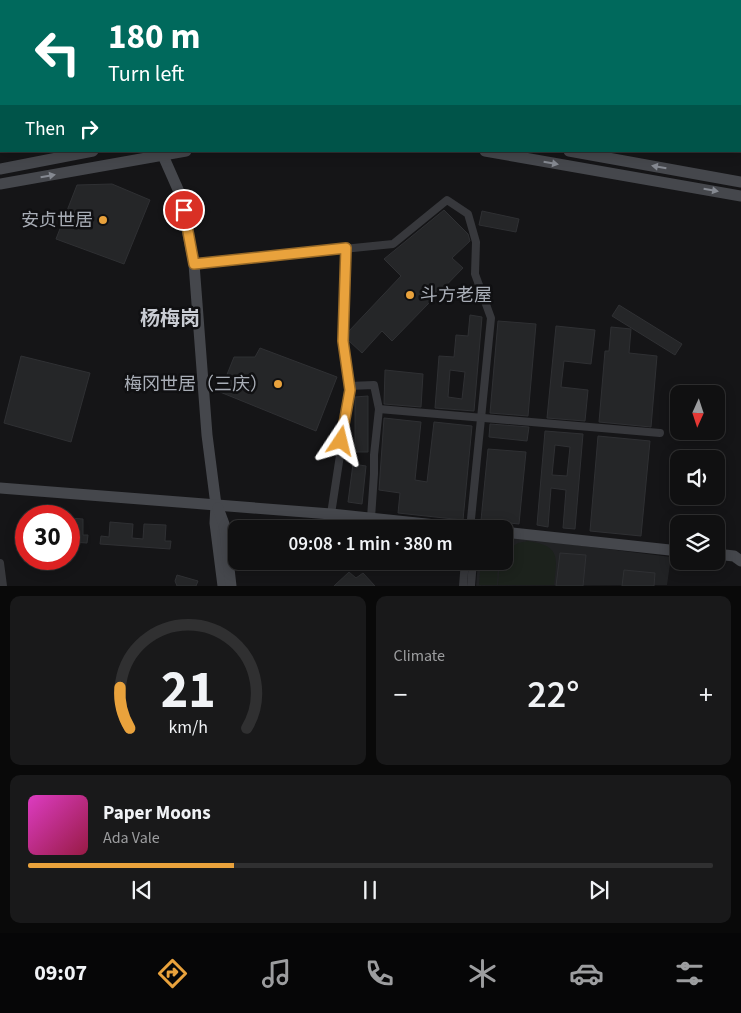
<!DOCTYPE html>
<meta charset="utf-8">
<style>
body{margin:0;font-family:"Source Sans 3","Noto Sans SC",sans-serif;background:#19191a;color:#f1f3f6;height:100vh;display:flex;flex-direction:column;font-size:19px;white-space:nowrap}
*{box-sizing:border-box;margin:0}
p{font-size:16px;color:#9c9d9f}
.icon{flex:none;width:28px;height:28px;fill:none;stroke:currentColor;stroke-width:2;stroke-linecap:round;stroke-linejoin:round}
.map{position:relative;height:586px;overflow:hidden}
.sheet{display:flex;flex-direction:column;gap:10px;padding:10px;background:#090909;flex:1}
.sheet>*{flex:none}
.banner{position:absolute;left:0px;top:0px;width:741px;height:152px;box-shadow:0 2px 12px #0003,0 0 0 1px #303031;background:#00695c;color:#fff;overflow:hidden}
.needle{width:32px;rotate:183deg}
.controls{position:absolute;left:670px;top:385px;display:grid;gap:10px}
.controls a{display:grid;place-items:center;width:55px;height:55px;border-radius:10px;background:#101011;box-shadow:0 2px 12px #0003,0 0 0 1px #303031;font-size:25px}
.speed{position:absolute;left:15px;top:505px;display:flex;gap:10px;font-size:25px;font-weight:700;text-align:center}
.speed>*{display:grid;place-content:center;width:65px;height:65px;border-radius:50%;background:#101011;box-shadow:0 2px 12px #0003,0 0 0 1px #303031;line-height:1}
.speed .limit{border:8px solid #d22;background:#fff;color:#111}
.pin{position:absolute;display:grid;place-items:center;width:42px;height:42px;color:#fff;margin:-21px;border:2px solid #fff;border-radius:50%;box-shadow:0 1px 5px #0007}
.me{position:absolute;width:55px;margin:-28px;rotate:10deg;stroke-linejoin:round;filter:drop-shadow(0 0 4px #0008)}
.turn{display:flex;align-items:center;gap:18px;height:105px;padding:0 25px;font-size:22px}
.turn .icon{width:65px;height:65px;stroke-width:2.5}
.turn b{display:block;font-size:35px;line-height:42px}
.then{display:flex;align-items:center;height:48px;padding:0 25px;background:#0003;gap:10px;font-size:19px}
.big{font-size:38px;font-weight:600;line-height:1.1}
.sheet .tile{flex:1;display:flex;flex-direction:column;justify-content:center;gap:8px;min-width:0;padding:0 18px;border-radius:10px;background:#19191a}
.sheet .dial{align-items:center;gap:0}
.dial svg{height:130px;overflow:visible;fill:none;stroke:#303031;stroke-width:7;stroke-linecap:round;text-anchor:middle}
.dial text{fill:#f1f3f6;stroke:none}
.song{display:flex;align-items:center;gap:15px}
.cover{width:60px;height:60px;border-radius:8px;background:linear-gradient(135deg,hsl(310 70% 55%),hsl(340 70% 35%))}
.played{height:5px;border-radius:2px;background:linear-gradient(90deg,#e9a23c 30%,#303031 30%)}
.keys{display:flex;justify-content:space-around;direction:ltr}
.heat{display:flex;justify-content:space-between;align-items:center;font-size:28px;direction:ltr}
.sheet .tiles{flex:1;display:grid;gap:10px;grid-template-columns:1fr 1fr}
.tile:last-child{grid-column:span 2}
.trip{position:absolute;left:228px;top:520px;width:285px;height:50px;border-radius:10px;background:#101011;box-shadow:0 2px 12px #0003,0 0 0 1px #303031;font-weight:600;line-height:50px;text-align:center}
.tabs{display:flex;height:80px;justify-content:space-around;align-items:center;background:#060607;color:#9c9d9f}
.tabs .icon{width:35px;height:35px}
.tabs .current{color:#e9a23c}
.tabs b{font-size:22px;color:#f1f3f6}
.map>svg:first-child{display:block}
</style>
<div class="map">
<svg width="741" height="586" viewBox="0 0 741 586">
<rect width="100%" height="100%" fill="#151517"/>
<path fill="#212224" d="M504,536L671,557L667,585L476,586L478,561H504Z"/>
<g fill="#1c221c">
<path d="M528,541C561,546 557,557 554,585H498L500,562L504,561V552L518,543Z"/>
<path d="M481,561H498L497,585H479Z"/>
</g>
<g fill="#252628" stroke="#2f3033" fill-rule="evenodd">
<path d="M112,184L150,200L124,264L56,239L77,185Z"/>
<path d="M444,210L468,234L470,241L452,258L463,268L392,341L382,331L362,353L349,341V331L401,276L384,259Z"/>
<path d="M482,211L519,219L516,232L479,225Z"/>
<path d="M619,305L682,344L675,355L612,316Z"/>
<path d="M470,315L482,317L474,411L435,408L439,356L454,357L456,335L468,336ZM450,370L465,372L462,399L448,397Z"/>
<path d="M498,321L536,324L528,416L490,413Z"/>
<path d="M556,326L595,330L591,364L564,361L561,387L588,390L585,421L547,418Z"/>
<path d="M611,327L631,329L629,353L657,356L651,427L599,422L605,351H609Z"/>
<path d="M260,348L337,377L316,431L220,392L234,357H255Z"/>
<path d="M21,356L90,373L71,442L4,423Z"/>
<path d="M385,370L423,374L421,407L384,404Z"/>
<path d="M368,396V452H355V397Z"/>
<path d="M384,418L421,422L415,480L427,482L434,422L472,426L463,520L398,513L400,493L379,490Z"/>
<path d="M490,424L529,427L527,441L489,437Z"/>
<path d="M545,431L583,434L575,529L563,528L566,490L551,488L548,527L537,525ZM555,445L570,447L567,476L552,475Z"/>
<path d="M598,436L650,441L641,536L590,531Z"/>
<path d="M488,449L526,452L519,524L481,520Z"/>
<path d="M353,464L366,466L362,504L348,502Z"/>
<path d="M69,518L83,519V535H88L87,543L72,542L73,537H69Z"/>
<path d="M110,522L133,524L132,538L143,539L144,524L166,525L165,541H171L170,549L100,544L101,536L109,537Z"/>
<path d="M560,553L586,555L583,586H556Z"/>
<path d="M624,570L655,573L654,586H622Z"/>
<path d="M349,572L356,578L363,573L375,586H334Z"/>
<path d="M177,575L198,581L196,586H177L175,581Z"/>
</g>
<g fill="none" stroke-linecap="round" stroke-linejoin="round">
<g stroke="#37383c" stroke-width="8">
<path d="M194,264L393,244L447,200L468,214L476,242L475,274L491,318L470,529"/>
<path d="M349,386L374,385L379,409L374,455V474L371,518"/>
<path d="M379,409L660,433"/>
<path d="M331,514L350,390L343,341L346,248"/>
<path d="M0,563L3,586"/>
<path d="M463,586L465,561"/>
<path d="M471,586L473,561"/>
</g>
<g stroke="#45474c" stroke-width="11">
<path d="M80,0L81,1"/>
<path d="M90,0L91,1"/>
<path d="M161,151L180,194L194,264L207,435L216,505L215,523L223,586"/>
<path d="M485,151L741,196"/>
<path d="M569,151L741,182"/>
<path d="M0,169L93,151"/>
<path d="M0,184L186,151"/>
<path d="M0,488L331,514L474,529"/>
<path d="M218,508L224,524L231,586"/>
<path d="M504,532L679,551"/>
<path d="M716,554L734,556L741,561"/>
</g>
</g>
<defs><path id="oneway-solid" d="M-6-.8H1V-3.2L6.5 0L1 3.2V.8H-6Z" transform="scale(1.25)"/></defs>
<g fill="#858991">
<use href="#oneway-solid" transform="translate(551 163) rotate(10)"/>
<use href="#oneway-solid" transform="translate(659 167) rotate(-170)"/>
<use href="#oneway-solid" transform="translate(48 176) rotate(-10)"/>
<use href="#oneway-solid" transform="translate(711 190) rotate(10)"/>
</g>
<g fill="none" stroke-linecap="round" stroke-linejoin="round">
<g stroke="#976927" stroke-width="12">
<path id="route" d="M184,210L194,264L346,248L343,341L350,390L341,441"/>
</g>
<use href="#route" stroke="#e9a23c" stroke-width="9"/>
</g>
<g fill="#e9a23c" stroke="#101012" stroke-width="2">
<circle cx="103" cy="220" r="5"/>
<circle cx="410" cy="295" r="5"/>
<circle cx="278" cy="384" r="5"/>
</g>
<g text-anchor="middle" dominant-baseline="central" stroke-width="5" stroke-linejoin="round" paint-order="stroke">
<g font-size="18" fill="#a8adb6" stroke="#101012" text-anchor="end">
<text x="93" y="220">安贞世居</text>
<text x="420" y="295" text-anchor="start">斗方老屋</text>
<text x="268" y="384">梅冈世居（三庆）</text>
</g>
<g font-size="20" font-weight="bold" fill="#c9ccd3" stroke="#101012">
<text x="170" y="319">杨梅岗</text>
</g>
</g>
</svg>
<div class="controls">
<a><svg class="needle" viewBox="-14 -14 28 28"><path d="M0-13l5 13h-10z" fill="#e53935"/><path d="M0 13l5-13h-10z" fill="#9c9d9f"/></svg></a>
<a><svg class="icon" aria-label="sound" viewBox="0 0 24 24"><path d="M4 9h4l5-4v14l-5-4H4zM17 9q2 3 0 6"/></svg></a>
<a><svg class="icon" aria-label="layers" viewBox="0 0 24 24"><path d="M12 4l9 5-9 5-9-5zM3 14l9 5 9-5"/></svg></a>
</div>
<div class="speed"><div class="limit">30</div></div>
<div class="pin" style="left:184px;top:210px;background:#d93025"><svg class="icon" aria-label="arrive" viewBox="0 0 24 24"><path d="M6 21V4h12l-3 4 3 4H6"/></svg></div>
<svg class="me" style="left:341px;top:441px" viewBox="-20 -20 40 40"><path d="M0-17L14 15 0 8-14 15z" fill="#e9a23c" stroke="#fff" stroke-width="4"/></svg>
<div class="trip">09:08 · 1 min · 380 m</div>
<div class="banner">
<div class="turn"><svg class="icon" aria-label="left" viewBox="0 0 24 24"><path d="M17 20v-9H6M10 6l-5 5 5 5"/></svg><div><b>180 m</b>Turn left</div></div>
<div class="then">Then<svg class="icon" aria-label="right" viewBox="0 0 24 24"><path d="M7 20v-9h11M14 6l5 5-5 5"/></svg></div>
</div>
</div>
<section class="sheet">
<div class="tiles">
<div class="tile dial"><svg viewBox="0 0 100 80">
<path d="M14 69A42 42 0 1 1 86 69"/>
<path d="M14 69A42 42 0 0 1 8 44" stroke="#e9a23c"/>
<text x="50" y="56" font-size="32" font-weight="700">21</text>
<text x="50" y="72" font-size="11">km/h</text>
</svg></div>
<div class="tile"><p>Climate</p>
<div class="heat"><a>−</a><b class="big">22°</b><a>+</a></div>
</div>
<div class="tile">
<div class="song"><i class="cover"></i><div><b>Paper Moons</b><p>Ada Vale</p></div></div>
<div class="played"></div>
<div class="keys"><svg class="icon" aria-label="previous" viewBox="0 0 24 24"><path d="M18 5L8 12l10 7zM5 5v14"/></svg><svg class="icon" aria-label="pause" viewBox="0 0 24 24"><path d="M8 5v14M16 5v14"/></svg><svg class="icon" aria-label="next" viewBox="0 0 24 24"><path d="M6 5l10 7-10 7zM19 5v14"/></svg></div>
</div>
</div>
</section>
<nav class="tabs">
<b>09:07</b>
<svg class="icon current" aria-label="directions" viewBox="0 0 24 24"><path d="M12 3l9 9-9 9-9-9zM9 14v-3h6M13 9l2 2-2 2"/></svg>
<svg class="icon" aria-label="music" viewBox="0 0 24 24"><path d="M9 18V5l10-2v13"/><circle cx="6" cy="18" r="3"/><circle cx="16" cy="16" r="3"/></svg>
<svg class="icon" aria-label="phone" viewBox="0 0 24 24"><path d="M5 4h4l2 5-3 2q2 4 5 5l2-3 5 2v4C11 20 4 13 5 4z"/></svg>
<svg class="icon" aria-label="climate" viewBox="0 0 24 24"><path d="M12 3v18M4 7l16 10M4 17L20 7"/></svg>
<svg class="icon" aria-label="car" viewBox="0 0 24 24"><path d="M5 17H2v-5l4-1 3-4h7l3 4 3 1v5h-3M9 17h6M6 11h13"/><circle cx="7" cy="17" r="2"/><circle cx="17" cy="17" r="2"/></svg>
<svg class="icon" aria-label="filters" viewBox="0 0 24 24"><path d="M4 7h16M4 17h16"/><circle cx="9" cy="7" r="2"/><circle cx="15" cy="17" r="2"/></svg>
</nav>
